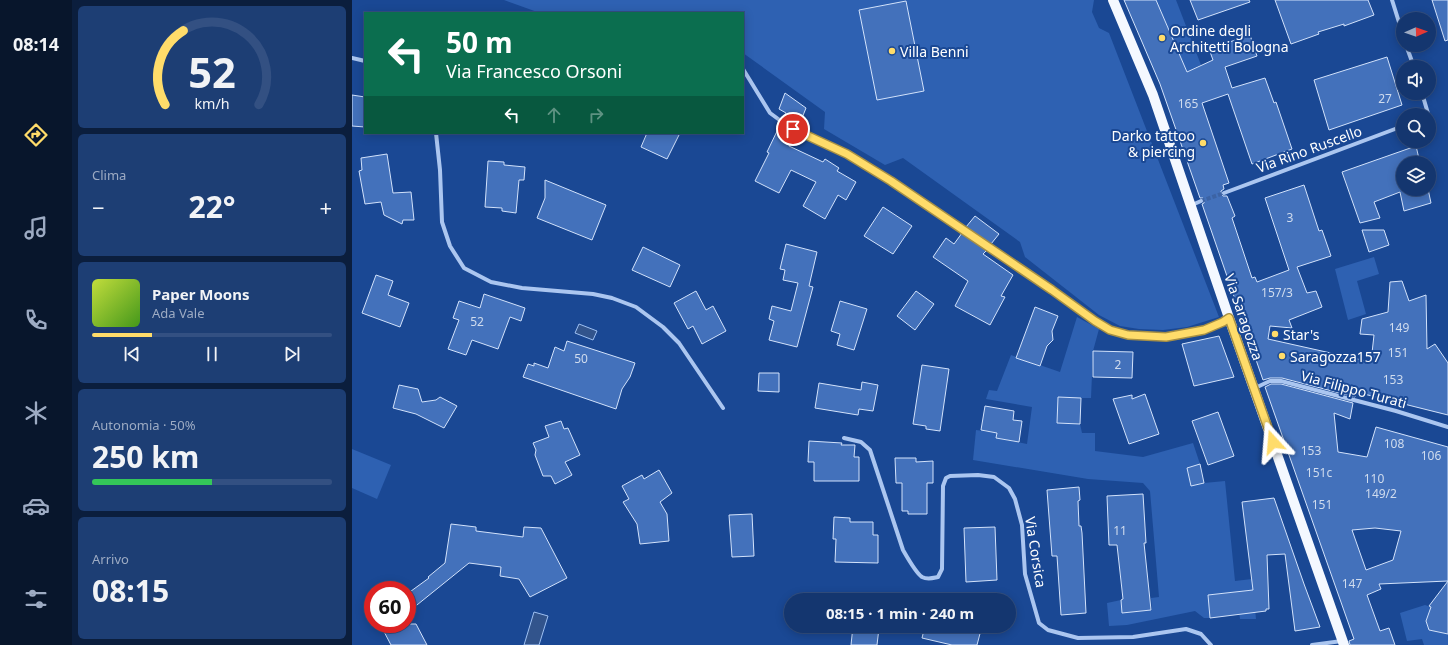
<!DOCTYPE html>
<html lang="it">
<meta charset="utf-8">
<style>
body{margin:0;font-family:"Noto Sans",sans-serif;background:#1d3e74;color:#f1f3f6;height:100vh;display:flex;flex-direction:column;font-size:15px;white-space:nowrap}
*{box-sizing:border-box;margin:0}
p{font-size:13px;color:#9dabc3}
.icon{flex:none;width:22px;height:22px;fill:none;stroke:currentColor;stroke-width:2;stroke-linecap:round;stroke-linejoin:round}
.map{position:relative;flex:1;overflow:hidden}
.panel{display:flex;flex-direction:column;gap:6px;padding:6px;background:#0b1e3d;width:280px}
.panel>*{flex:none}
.banner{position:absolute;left:12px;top:12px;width:380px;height:122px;border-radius:0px;box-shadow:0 2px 10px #0003,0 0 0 1px #335082;background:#0b6e4f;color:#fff;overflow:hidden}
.needle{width:26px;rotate:88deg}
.tools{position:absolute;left:1044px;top:12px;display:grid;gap:8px}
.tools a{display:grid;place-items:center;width:40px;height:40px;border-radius:50%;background:#14366f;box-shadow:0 2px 10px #0003,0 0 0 1px #335082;font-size:20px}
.speed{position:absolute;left:12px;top:581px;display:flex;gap:8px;font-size:20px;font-weight:700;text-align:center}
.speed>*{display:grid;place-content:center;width:52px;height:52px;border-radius:50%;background:#14366f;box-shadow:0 2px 10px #0003,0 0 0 1px #335082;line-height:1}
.speed .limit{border:6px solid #d22;background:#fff;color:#111}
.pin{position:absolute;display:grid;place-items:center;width:34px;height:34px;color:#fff;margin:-17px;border:2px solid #fff;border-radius:50%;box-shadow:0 1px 4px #0007}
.me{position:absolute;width:44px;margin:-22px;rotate:341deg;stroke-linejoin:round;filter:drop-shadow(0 0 3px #0008)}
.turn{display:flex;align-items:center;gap:14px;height:84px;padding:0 16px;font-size:18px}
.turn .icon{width:52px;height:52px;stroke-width:2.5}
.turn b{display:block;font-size:28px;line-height:34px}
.lanes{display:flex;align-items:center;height:38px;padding:0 16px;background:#0003;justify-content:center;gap:20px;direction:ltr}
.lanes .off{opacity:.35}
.big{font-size:30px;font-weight:700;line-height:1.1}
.panel .tile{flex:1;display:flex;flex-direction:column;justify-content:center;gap:6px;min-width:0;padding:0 14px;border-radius:6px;background:#1d3e74}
.panel .dial{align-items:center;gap:0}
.dial svg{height:104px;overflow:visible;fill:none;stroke:#335082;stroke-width:7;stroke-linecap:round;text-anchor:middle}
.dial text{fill:#f1f3f6;stroke:none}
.song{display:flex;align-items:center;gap:12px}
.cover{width:48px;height:48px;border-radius:6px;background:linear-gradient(135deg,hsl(70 70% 55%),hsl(100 70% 35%))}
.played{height:4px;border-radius:2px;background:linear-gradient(90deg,#ffdc6a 25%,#335082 25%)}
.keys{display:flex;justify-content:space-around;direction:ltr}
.heat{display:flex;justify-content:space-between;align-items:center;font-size:22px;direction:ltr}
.charge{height:6px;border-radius:3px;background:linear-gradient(90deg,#34c759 50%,#335082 0)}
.trip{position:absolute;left:432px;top:593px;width:232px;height:40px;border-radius:20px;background:#14366f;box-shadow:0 2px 10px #0003,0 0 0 1px #335082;font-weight:700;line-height:40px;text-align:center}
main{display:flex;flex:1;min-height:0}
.tab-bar{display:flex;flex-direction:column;width:72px;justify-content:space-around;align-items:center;background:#08162c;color:#9dabc3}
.tab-bar .icon{width:28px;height:28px}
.tab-bar .current{color:#ffdc6a}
.tab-bar b{font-size:18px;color:#f1f3f6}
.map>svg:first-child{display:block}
</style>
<main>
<nav class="tab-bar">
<b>08:14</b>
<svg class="icon current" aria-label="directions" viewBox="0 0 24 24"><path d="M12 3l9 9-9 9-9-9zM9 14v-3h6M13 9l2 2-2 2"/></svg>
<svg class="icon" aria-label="music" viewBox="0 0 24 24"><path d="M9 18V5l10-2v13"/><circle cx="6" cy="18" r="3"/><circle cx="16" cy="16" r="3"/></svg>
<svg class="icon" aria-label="phone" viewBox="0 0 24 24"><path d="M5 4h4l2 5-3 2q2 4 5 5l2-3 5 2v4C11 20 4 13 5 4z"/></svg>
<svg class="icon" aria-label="climate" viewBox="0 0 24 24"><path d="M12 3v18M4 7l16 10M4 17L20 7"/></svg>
<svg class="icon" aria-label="car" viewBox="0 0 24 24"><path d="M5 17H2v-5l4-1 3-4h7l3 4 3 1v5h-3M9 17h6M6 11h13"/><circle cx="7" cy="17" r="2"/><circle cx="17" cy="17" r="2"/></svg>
<svg class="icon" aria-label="filters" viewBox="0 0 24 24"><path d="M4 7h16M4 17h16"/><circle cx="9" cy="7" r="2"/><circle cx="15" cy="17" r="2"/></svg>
</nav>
<section class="panel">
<div class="tile dial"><svg viewBox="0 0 100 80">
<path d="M14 69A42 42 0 1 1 86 69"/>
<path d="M14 69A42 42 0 0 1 28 12" stroke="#ffdc6a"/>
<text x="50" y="56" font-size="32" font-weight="700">52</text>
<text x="50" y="72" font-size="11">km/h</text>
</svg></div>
<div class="tile"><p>Clima</p>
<div class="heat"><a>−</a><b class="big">22°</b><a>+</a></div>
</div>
<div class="tile">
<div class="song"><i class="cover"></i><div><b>Paper Moons</b><p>Ada Vale</p></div></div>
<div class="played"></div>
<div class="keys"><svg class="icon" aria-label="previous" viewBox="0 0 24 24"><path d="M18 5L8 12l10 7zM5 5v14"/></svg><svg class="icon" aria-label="pause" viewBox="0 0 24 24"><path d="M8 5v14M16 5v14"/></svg><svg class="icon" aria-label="next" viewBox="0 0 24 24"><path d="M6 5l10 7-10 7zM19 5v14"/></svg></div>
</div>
<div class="tile"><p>Autonomia · 50%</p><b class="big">250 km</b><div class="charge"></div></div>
<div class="tile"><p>Arrivo</p><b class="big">08:15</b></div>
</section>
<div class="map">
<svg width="1096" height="645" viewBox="0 0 1096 645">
<rect width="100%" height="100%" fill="#1a4894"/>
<g fill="#2e61b2">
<path d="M152,0H742L740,12L747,28L757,33L867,317L835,327L811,330L787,329L768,326L747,315L673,257L668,242L551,158L533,165L472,129L473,112L391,53V13H188Z"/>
<path d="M804,0H824L849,65L835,72Z"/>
<path d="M1022,257L1027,274L1005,281L1014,314L996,320L983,269Z"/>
<path d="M725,317L747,329L741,351L739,398H706L705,423L728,424L730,433H743V451L791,457L841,443L848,464L835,468L839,486L852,483L873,481L883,581L900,579L904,619H888L884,592L856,595L858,618H852L843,611L775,625L757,626L755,603L769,600L770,613L800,610L799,598L807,597L798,491L791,483L736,479L621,460L624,430L645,433L644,438L675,444L680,407L634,399L637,390L645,391L659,355L708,372Z"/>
<path d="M0,449L39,465L25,499L0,488Z"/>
<path d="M1073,605L1082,608L1074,621L1077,630L1096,634V645H1072L1070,639L1055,641L1048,613Z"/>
</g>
<g fill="#32548c" stroke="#9ec0f2">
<path d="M227,324L245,331L241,340L223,333Z"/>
<path d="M182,612L196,616L187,645H172Z"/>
</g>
<g fill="#4371bb" stroke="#d2e2fb" fill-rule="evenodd">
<path d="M772,0H804L835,72L861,60L857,49L898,35L905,56L873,67L880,88L913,78L922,103L924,102L940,149L900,164L876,94L850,103L877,183L871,185L872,189L869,191V194L871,196H875L883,216L880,218L900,278L903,277L905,282L937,270L913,198L952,185L967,231L970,230L979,256L945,267L955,293L964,291L970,307L937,320L940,328L918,326L916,339L1019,362L1022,335L1008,334L1010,319L1036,312L1038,282L1050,281L1057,301L1074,295L1075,349L1083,344L1096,363V415L1004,392L1003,397L930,378H918L911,380L850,204L852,203V200L851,198H848L808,84Z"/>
<path d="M838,0H897L898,2L846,20Z"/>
<path d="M923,0H1016L1022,15L992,26V24L966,32L967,34L939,44Z"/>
<path d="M1080,0H1096V40L1093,41Z"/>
<path d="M554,1L572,91L525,100L507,10Z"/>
<path d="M1035,57L1050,105L977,130L962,80Z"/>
<path d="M433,93L454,108L446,128L431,118L434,113L427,109Z"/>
<path d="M0,95L13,97V127L0,126Z"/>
<path d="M428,125L443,134L437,146L471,162L473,159L487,168L485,171L504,182L494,200L486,195L473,219L451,206L464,182L439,170L427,193L403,181L417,153L415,152Z"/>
<path d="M295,133H328L315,159L289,147Z"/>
<path d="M1064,146L1068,163H1051V189H1076L1079,203L1052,211L1048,192L1022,202L1028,218L1008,223L990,172Z"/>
<path d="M35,154L41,193L59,192L62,220H51L50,224L32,215L29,202L13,204L7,171L10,170L9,158Z"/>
<path d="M136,161L152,162V165L173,167L172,180H167L164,213L150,211V208L133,207Z"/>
<path d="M193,180L254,205L240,240L185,218L193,198Z"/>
<path d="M531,207L560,226L541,254L512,236Z"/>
<path d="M623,216L647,234L639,244L614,227Z"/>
<path d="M1010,230H1032L1037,245L1017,252Z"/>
<path d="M610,233L635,250L631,254L661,275L649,296L653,297L638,325L603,306L616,281L581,257L594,238L602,244Z"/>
<path d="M434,244L465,252L457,286L461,287L445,347L417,340L422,321L417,319L420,306L439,311L446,283L431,280L433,270L428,269Z"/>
<path d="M291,247L328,265L318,287L280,270Z"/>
<path d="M24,275L41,281L36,295L57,303L48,327L10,313Z"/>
<path d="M344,291L354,310L361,306L374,331L350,344L341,326L336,329L322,303Z"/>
<path d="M564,291L582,304L563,330L545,316Z"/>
<path d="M132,294L173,308L169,321L158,317L146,349L120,340L114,355L96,349L107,320L101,318L107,301L128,308Z"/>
<path d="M488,301L515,309L502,350L485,345L488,334L479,331Z"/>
<path d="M683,307L706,316L700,331L701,340L695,346L688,366L664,358Z"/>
<path d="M867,336L882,377L842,386L830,344Z"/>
<path d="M215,341L283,363L278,377L270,389L264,409L171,377L176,364L182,366V363L196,368L203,347L212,351Z"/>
<path d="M741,351L781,352L780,378L741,377Z"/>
<path d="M570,365L597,369L588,431L574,429V426L561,424Z"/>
<path d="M407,373H427V392L406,391Z"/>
<path d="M510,382L526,385L521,411L507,409L506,415L463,408L467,383L509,390Z"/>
<path d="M919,384H929L1001,403L998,419L982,413L986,452L1015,457L1024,427L1096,447V634L1077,630L1074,621L1079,607L1077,606L1096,581L1027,584L1029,589L1015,595L1028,631L1037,628L1043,645H998L997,641L1002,639L913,387ZM1023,528L1049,531L1041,560L1014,570L1000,530Z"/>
<path d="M47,385L66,389L70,402L84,400L88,397L105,406L92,428L64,414L41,408Z"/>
<path d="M793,394L807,434L777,444L761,399L780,395V399Z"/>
<path d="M706,397L729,398L728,424L705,423Z"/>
<path d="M633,406L662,411L661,420L670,421L667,442L644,438L645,433L629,430Z"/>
<path d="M866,412L882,456L856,465L840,421Z"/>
<path d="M209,421L212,429L216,428L228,455L213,462L220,475L203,484L199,476H191L183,455L184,450L181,443L197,437L193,426Z"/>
<path d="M457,441L490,443L489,445H503L502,457H507V481H462V462H456Z"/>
<path d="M543,458H564V462L581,461V483H575V514H556V511H550V483H544Z"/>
<path d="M848,464L852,483L839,486L835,468Z"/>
<path d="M307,470L320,493L308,502L315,514L317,541L288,544L285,524L271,502L277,499L270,486L290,475L292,479Z"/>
<path d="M727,487L728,500L726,501L727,526H729L730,533L734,613L709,615L705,556H700L695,490Z"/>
<path d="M791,494L794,543H792L799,610L770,613L769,600L771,599L765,545H757L755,496Z"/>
<path d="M922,498L952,584L968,627L943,631L933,554L915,555L917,609H914V611L858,618L856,595L901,590L890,502Z"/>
<path d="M400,514L402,556L380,557L377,515Z"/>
<path d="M482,517L498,518V522H521V535H526V563L483,562L484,539H481Z"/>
<path d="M99,524L124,527V531L171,537L172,527L189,528L215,578L178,597L167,579L148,576L149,567L117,563L55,613V594L77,578L76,577L93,563Z"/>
<path d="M643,527L645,580L614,582L612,528Z"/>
<path d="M28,624H64L75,645H39Z"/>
<path d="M501,626H520V628H527L525,645H499Z"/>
<path d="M573,626H630L625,645H600L570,638Z"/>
</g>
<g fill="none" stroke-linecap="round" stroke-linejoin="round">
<path stroke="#3c63a4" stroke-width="4" stroke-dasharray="4 2" stroke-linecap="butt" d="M849,201L872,193"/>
<g stroke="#abc6f0" stroke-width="4">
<path d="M1040,0L1051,35"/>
<path d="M1054,45L1062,67"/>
<path d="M0,58L13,61"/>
<path d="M391,69L418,113L433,124L449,134L495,154L539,181L700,290L743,321L759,330L776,335L813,337L852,330L871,322L877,318"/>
<path d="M1070,93L1077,117"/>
<path d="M84,133L88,170L90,222L98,246L112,268L139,282L170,288L241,294L260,298L284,307L311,327L327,343L371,408"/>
<path d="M872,193L1051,126"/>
<path d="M840,205L849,201"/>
<path d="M903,388L918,381H929L1044,411L1096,427"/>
<path d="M492,438L509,442L518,450L551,550C555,557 564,573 570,577C576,580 581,578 586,577L590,569L591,486L594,478L598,476L626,475L642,477L657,488L663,499L670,525L673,574L687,623L696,630L726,638L781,637L834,629L849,634L859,645"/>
<path d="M960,645L990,641"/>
</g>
<path stroke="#f4f8ff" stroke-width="10" d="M761,0L801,95L877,318L992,645"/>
</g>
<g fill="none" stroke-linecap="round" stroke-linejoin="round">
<g stroke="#a68f45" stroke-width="10">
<path id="route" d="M441,129L495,154L539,181L700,290L743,321L758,330L776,335L814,337L852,330L871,322L877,318L921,442"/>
</g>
<use href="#route" stroke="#ffdc6a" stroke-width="7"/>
</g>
<g fill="#ffdc6a" stroke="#1a4894" stroke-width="1.5">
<circle cx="810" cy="38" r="4"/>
<circle cx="540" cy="51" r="4"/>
<circle cx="851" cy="143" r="4"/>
<circle cx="923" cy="334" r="4"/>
<circle cx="930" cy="356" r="4"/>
</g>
<g text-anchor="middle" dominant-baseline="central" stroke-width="4" stroke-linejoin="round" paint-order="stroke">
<g font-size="12" fill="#d0dcee">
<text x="1033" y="98">27</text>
<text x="836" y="103">165</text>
<text x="938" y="217">3</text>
<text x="925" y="292">157/3</text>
<text x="125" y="321">52</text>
<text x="1047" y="327">149</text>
<text x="1046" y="352">151</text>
<text x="229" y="358">50</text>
<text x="766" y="364">2</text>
<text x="1041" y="379">153</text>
<text x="1042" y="443">108</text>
<text x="959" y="450">153</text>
<text x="1079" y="455">106</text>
<text x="967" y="472">151c</text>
<text x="1022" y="478">110</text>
<text x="1029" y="493">149/2</text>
<text x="970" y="504">151</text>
<text x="768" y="530">11</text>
<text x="1000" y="583">147</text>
</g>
<g font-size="14" fill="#fff" stroke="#1a4894" text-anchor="start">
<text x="818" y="30">Ordine degli<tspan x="818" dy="16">Architetti Bologna</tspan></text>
<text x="548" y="51">Villa Benni</text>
<text x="843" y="135" text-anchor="end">Darko tattoo<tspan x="843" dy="16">&amp; piercing</tspan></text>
<text x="931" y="334">Star's</text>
<text x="938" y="356">Saragozza157</text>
</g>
<g font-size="14" fill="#fff" stroke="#1a4894">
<text transform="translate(957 149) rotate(-20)">Via Rino Ruscello</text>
<text transform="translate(892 317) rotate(71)">Via Saragozza</text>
<text transform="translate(1002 389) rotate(15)">Via Filippo Turati</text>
<text transform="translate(684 552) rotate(81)">Via Corsica</text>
</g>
</g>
</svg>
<div class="tools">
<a><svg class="needle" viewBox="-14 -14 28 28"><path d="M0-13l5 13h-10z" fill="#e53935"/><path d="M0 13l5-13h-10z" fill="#9dabc3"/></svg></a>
<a><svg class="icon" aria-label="sound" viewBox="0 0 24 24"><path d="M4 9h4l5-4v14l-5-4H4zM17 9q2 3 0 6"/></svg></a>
<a><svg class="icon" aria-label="search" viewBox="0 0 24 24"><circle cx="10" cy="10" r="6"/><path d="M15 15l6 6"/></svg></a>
<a><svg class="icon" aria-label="layers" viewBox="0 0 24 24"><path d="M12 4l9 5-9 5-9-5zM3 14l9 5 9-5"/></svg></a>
</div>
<div class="speed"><div class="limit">60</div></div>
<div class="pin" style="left:441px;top:129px;background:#d93025"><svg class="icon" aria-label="arrive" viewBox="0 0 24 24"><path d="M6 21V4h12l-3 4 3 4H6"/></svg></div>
<svg class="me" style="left:921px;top:442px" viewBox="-20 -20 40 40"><path d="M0-17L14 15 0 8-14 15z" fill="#ffdc6a" stroke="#fff" stroke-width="4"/></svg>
<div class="trip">08:15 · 1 min · 240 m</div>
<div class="banner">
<div class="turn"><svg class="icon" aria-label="left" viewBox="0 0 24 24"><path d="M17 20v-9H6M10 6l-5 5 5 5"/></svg><div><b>50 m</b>Via Francesco Orsoni</div></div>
<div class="lanes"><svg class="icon" aria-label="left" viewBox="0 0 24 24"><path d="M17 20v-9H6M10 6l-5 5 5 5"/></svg><svg class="icon off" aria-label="ahead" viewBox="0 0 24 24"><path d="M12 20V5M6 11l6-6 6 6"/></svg><svg class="icon off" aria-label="right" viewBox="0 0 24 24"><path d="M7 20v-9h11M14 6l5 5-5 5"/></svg></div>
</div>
</div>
</main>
